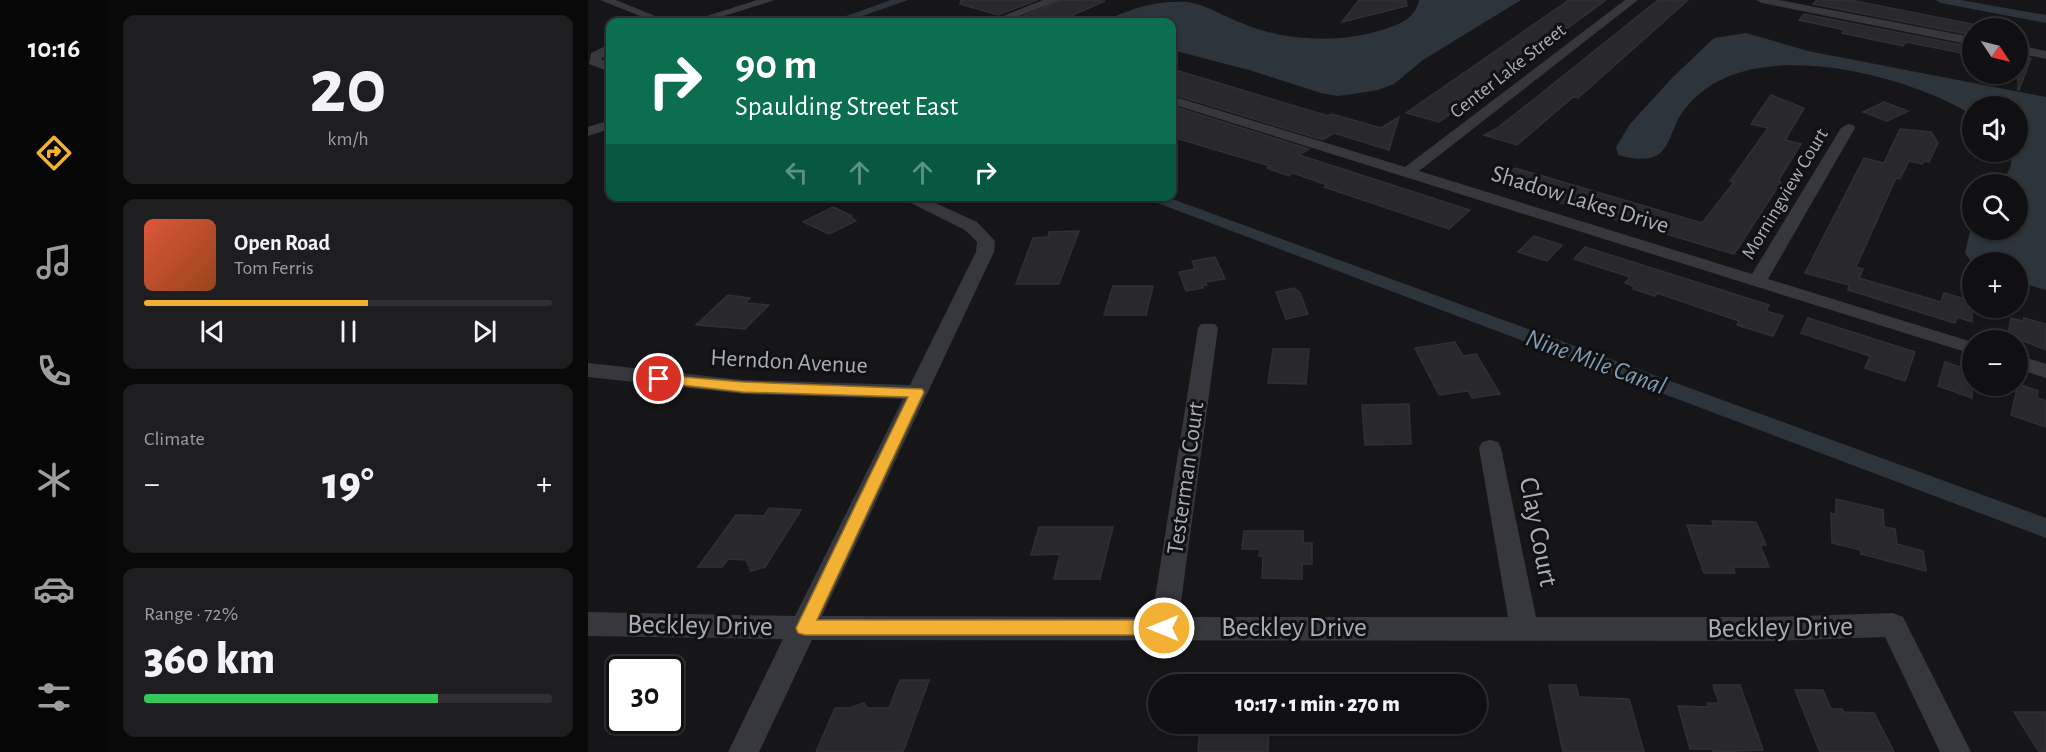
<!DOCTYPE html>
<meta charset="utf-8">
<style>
body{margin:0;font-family:"Alegreya Sans",sans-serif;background:#1e1e20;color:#f1f3f6;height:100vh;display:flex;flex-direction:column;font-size:22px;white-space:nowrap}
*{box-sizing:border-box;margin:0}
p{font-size:20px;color:#9c9d9f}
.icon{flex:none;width:33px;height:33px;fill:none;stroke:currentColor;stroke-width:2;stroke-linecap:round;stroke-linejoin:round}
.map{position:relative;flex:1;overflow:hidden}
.panel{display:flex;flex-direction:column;gap:15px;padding:15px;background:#09090a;width:480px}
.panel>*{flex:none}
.guide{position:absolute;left:18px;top:18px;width:570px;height:183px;border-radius:12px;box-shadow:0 2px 4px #0004,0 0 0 2px #303032;background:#0b6e4f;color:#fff;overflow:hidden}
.needle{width:39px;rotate:125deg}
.buttons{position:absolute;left:1374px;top:18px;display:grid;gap:12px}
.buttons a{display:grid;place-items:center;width:66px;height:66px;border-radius:50%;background:#101012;box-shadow:0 2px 4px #0004,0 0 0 2px #303032;font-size:30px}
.speed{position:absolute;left:18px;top:656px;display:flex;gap:12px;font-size:30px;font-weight:700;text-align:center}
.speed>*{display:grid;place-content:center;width:78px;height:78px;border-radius:50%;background:#101012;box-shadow:0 2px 4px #0004,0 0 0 2px #303032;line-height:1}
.speed .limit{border:3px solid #111;border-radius:9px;background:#fff;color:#111}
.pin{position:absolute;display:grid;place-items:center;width:51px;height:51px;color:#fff;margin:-26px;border:3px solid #fff;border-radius:50%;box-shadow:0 2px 6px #0007}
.me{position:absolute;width:66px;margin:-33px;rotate:270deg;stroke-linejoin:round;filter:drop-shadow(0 0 4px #0008)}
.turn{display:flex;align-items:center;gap:21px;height:126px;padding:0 30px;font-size:27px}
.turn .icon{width:78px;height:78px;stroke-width:2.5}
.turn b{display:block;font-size:42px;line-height:51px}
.lanes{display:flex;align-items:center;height:57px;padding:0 30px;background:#0003;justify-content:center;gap:30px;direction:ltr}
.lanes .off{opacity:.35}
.big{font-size:45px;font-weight:800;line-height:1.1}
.panel .widget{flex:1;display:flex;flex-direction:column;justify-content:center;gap:9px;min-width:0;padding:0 21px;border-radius:12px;background:#1e1e20}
.panel .dial{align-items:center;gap:0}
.dial b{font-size:78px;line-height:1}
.song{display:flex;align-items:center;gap:18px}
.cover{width:72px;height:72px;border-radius:9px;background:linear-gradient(135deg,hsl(10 70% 55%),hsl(20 70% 35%))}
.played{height:6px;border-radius:3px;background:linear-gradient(90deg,#f2b134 55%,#303032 55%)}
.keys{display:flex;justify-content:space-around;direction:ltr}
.heat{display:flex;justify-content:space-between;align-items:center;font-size:33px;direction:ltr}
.charge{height:9px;border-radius:4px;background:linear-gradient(90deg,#34c759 72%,#303032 0)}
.trip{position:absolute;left:560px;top:674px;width:339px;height:60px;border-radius:30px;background:#101012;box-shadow:0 2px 4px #0004,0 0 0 2px #303032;font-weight:800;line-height:60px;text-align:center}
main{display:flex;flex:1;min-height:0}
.tab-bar{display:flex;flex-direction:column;width:108px;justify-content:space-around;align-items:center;background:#060607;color:#9c9d9f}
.tab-bar .icon{width:42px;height:42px}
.tab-bar .selected{color:#f2b134}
.tab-bar b{font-size:27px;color:#f1f3f6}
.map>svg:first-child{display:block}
</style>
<main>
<nav class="tab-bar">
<b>10:16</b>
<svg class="icon selected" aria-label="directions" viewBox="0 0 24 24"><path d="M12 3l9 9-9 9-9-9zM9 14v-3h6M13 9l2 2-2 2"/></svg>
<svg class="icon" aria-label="music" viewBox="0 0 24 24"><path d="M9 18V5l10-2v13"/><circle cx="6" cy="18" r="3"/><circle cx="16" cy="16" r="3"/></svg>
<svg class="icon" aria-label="phone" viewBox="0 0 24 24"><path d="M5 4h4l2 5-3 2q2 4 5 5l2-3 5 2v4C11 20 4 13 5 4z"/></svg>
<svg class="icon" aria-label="climate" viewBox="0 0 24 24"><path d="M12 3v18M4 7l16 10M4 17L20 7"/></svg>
<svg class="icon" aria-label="car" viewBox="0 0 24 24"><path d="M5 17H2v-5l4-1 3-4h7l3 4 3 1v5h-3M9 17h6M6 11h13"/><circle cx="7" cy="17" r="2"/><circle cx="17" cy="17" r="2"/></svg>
<svg class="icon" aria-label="filters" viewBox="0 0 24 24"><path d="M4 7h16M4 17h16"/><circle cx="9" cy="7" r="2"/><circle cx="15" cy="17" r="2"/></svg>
</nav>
<section class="panel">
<div class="widget dial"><b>20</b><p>km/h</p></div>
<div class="widget">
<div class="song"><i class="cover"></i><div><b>Open Road</b><p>Tom Ferris</p></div></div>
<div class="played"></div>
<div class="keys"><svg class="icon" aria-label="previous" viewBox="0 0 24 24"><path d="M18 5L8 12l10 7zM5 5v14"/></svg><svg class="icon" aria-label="pause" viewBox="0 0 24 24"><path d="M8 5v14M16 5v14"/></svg><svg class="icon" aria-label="next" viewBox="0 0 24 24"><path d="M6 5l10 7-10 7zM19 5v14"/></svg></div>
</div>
<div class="widget"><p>Climate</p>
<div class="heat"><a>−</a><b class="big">19°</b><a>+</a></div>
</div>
<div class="widget"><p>Range · 72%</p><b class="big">360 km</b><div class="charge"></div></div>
</section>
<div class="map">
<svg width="1458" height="752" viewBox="0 0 1458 752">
<rect width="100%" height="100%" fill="#161618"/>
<g fill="#2c353c">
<path d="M831,0H933L835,60L806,84L790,90L765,94L750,96L733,93L661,70L584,50V22H517L521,19C547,7 570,0 600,2C619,5 633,15 651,22C694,41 750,44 794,30C812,24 827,19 831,0Z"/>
<path d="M1158,33L1220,51L1458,97V290L1430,282V262L1384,263L1377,253L1384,223V230H1430V184H1410C1420,175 1426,165 1422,152H1430V106H1384V115C1325,78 1204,47 1137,78C1125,83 1109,94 1100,105C1074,134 1089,171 1030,155L1028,147L1042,124L1085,77L1126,38Z"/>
</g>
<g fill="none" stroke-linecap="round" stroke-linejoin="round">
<g fill="#2c353c" fill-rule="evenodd">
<path d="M303,0H320L257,22H241Z"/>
<path d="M1347,0H1372L1458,15V23L1353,3Z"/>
<path d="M551,196H576L1458,518V538Z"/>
</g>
</g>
<g fill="#29292c" stroke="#303034" stroke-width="1.5">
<path d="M373,0H449L410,15L372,4Z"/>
<path d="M474,0L517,1L469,22L426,20Z"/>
<path d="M771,0H818L819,6L754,22Z"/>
<path d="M981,0H1018L851,122L818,113Z"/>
<path d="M1070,0H1100L990,98L985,97L929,145L896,135L908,129L945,100Z"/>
<path d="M1229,0H1262L1384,24V35L1225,4Z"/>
<path d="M1216,14L1384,47V55L1318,42L1315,46L1254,33L1257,30L1211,20Z"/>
<path d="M1430,55L1443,58L1431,90H1430Z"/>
<path d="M584,69L740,116L744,114L793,128L811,117L801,150L746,133L735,140L584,94Z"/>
<path d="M1183,95L1216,108L1197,140L1213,144L1190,181L1193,182L1146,254L1071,232L1074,229L1037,218L1034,222L956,198L959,195L913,180L927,168L1114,223L1146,182L1142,181L1180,128L1163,124Z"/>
<path d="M1296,102L1320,111L1299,121L1275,112Z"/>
<path d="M584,106L721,149L711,155L882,210L861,229L736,187L739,185L705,173L701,176L679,168L682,166L584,137Z"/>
<path d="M1312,129L1343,132L1350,143L1341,162L1336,161L1334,164L1321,161L1312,179L1308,178L1268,267L1275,269L1271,278L1353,302L1356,293L1384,301V322L1369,317L1367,323L1260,290L1261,285L1217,273L1276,158L1296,163Z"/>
<path d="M245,207L264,216L262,217L268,221L241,234L215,222Z"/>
<path d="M491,231L471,284H428L445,238L460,237L461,232Z"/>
<path d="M946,236L974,245L959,261L930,252Z"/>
<path d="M997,247L1181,305L1178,311L1195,316L1185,336L1149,325L1151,321L1069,293L1067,296L1045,289L1047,287L1037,283L1042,277L986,259Z"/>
<path d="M627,257L637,279L617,282L619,285L614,286L615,288L598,291L591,272L607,269L604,261Z"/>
<path d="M525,286H565L558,315H516Z"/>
<path d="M706,288L712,293L720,314L698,319L688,292Z"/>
<path d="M140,295L162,298L157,303L181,305L157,329L108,325Z"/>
<path d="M1220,318L1327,352L1317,381L1277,368L1282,356L1213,333Z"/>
<path d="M1423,318L1435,321L1436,318L1458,324V350L1420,335Z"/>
<path d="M867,342L875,356L888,354L912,394L884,398L880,391L851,395L827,348Z"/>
<path d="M685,349H721L718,384L680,383Z"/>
<path d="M1357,362L1384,371V398L1350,386Z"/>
<path d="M1430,384L1450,391L1449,398L1458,401V427L1423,415Z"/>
<path d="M821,404L823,444L777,445L774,405Z"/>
<path d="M1248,499L1295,510L1296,527L1307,529L1309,544L1335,551L1338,571L1273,554V550L1244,543L1243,513L1248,515Z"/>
<path d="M181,508L213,510L177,567L163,571L158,560L140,559L134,567H110L148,515L176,516Z"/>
<path d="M1124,521L1168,522L1178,545H1172L1181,567H1145L1147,573H1116L1099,525L1126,526Z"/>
<path d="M451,527H525L512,579H466L472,554L443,555Z"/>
<path d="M656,531H715V543H724V564H714V579L674,578L675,556H671L672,549H654Z"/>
<path d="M312,680H341L315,752H228L247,708H261L276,703L279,708H301Z"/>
<path d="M961,685H988L991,697L1041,699L1056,752H975Z"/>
<path d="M1125,685H1152L1175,750L1125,752L1124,749H1102L1090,706L1121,707L1119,703H1131Z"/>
<path d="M1207,690H1235L1243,709H1254L1255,712L1286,713L1306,752H1232Z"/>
<path d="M1426,712H1458V752H1451Z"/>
<path d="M612,723H681L680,752H610Z"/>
</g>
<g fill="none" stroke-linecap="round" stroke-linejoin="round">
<g fill="#37383d" fill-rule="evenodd">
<path d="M12,0H28L82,22H67Z"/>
<path d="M169,0H187L117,22H100Z"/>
<path d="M455,0H472L416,22H400Z"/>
<path d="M1037,0H1050L831,171L1164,274L1253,128L1260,124L1265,125L1267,128L1180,279L1384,342V354L584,104V96L817,167Z"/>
<path d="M1168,0H1191L1384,37V45L1174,3Z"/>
<path d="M22,44V53L13,59L22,63V72L1,64L3,53Z"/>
<path d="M1430,45L1458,51V59L1430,53Z"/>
<path d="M22,120V129L0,136V127Z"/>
<path d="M309,196H332L389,222L407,241L406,252L234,616L564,617L610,328L613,324H627L630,328L591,617H920L891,448L894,442L902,440L910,442L913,448L948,617H1180L1305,613L1315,617L1383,752H1352L1297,637L1180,641L224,640L171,752H140L195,639L0,636V612L207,616L315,399L155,394L0,377V363L155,380L322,385L388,252L389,242L377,230Z"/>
<path d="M1430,355L1458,364V378L1430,369Z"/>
</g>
</g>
<path fill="#f2b134" stroke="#9d7322" stroke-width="1.5" d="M71,375L155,382L334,389L336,392L229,620H576L582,623L585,628L582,633L576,635H217L210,633L208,628L320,397L155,392L67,382L65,379Z"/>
<g text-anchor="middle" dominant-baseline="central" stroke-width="6" stroke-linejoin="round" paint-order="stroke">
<g font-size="20" fill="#a8adb8" stroke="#111113">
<text transform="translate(920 71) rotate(-38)">Center Lake Street</text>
<text transform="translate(1197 194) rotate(-59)">Morningview Court</text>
</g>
<g font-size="24" fill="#a8adb8" stroke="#111113">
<text transform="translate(992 200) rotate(17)">Shadow Lakes Drive</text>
<text transform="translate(201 362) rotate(3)">Herndon Avenue</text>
<text transform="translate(598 478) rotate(-82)">Testerman Court</text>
</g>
<g font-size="26" font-style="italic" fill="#7f9bb3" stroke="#111113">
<text transform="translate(1008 362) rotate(20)">Nine Mile Canal</text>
</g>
<g font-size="28" fill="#a8adb8" stroke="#111113">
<text transform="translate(950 532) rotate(79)">Clay Court</text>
<text transform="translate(112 626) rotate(1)">Beckley Drive</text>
<text x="706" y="628">Beckley Drive</text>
<text transform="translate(1192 628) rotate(-1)">Beckley Drive</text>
</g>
</g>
</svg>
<div class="buttons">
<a><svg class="needle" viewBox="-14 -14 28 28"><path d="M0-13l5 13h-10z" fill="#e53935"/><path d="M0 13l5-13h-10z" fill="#9c9d9f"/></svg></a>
<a><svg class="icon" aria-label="sound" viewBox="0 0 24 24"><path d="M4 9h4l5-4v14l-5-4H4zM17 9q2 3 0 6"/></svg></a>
<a><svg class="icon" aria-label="search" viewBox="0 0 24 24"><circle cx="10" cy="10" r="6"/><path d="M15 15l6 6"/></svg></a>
<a>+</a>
<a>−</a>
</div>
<div class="speed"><div class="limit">30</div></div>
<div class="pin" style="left:71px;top:379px;background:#d93025"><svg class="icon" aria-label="arrive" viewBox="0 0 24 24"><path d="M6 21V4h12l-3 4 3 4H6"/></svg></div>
<svg class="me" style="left:576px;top:628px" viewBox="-20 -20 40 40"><circle r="17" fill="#f2b134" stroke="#fff" stroke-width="3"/><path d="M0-11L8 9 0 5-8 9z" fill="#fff"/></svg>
<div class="trip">10:17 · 1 min · 270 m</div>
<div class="guide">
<div class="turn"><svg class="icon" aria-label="right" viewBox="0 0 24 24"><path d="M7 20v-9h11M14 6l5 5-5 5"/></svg><div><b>90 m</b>Spaulding Street East</div></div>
<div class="lanes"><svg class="icon off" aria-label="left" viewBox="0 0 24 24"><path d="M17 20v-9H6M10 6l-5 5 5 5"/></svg><svg class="icon off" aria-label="ahead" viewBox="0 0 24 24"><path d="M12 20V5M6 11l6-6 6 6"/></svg><svg class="icon off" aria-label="ahead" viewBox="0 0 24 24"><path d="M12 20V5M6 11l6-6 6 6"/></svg><svg class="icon" aria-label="right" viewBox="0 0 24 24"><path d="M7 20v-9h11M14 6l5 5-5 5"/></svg></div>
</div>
</div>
</main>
